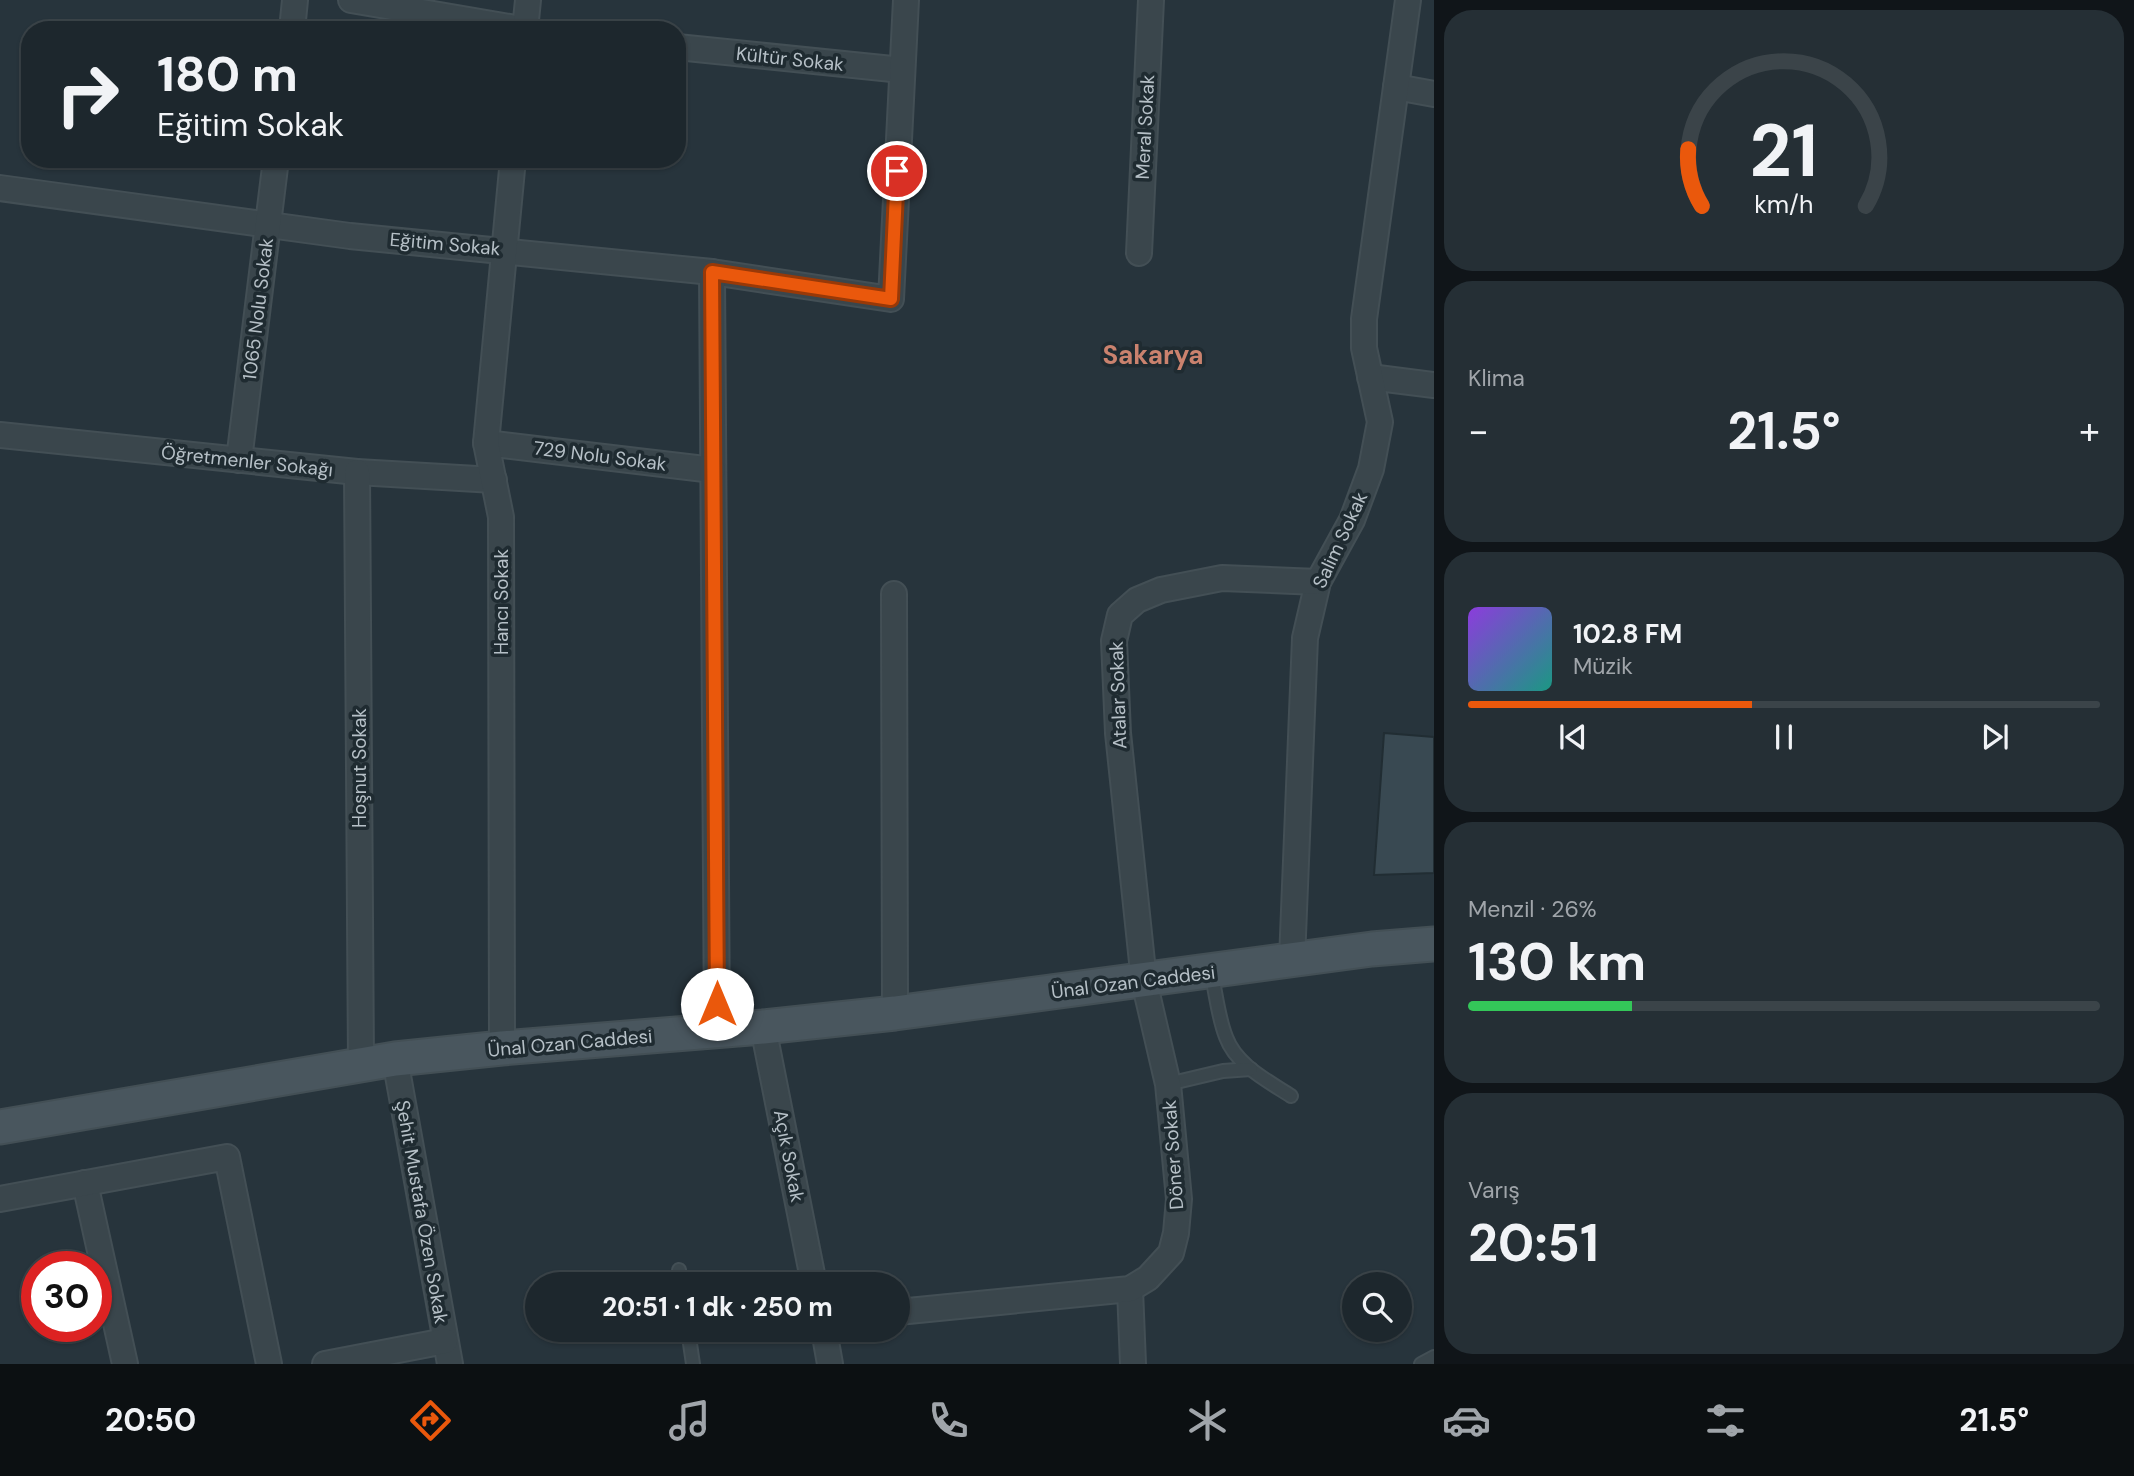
<!DOCTYPE html>
<html lang="tr">
<meta charset="utf-8">
<style>
body{margin:0;font-family:"DM Sans",sans-serif;background:#252f35;color:#f1f3f6;height:100vh;display:flex;flex-direction:column;font-size:26px;white-space:nowrap}
*{box-sizing:border-box;margin:0}
p{font-size:23px;color:#a0a5aa}
.icon{flex:none;width:38px;height:38px;fill:none;stroke:currentColor;stroke-width:2;stroke-linecap:round;stroke-linejoin:round}
.map{position:relative;flex:1;overflow:hidden}
.sheet{display:flex;flex-direction:column;gap:10px;padding:10px;background:#101519;width:700px}
.sheet>*{flex:none}
.banner{position:absolute;left:21px;top:21px;width:665px;height:147px;border-radius:28px;box-shadow:0 2px 5px #0004,0 0 0 2px #3b4449;background:#1d272d;color:#f1f3f6;overflow:hidden}
.fabs{position:absolute;left:1342px;top:1272px;display:grid;gap:14px}
.fabs a{display:grid;place-items:center;width:70px;height:70px;border-radius:50%;background:#1d272d;box-shadow:0 2px 5px #0004,0 0 0 2px #3b4449;font-size:35px}
.speed{position:absolute;left:21px;top:1251px;display:flex;gap:14px;font-size:35px;font-weight:700;text-align:center}
.speed>*{display:grid;place-content:center;width:91px;height:91px;border-radius:50%;background:#1d272d;box-shadow:0 2px 5px #0004,0 0 0 2px #3b4449;line-height:1}
.speed .limit{border:10px solid #d22;background:#fff;color:#111}
.pin{position:absolute;display:grid;place-items:center;width:60px;height:60px;color:#fff;margin:-30px;border:4px solid #fff;border-radius:50%;box-shadow:0 2px 7px #0007}
.me{position:absolute;width:77px;margin:-38px;rotate:0deg;stroke-linejoin:round;filter:drop-shadow(0 0 5px #0008)}
.turn{display:flex;align-items:center;gap:24px;height:147px;padding:0 21px;font-size:32px}
.turn .icon{width:91px;height:91px;stroke-width:2.5}
.turn b{display:block;font-size:49px;line-height:60px}
.big{font-size:52px;font-weight:700;line-height:1.1}
.sheet .tile{flex:1;display:flex;flex-direction:column;justify-content:center;gap:10px;min-width:0;padding:0 24px;border-radius:28px;background:#252f35}
.sheet .dial{align-items:center;gap:0}
.dial svg{height:182px;overflow:visible;fill:none;stroke:#3b4449;stroke-width:7;stroke-linecap:round;text-anchor:middle}
.dial text{fill:#f1f3f6;stroke:none}
.song{display:flex;align-items:center;gap:21px}
.cover{width:84px;height:84px;border-radius:10px;background:linear-gradient(135deg,hsl(270 70% 55%),hsl(170 70% 35%))}
.played{height:7px;border-radius:4px;background:linear-gradient(90deg,#ea580c 45%,#3b4449 45%)}
.keys{display:flex;justify-content:space-around;direction:ltr}
.heat{display:flex;justify-content:space-between;align-items:center;font-size:38px;direction:ltr}
.charge{height:10px;border-radius:5px;background:linear-gradient(90deg,#34c759 26%,#3b4449 0)}
.trip{position:absolute;left:525px;top:1272px;width:385px;height:70px;border-radius:35px;background:#1d272d;box-shadow:0 2px 5px #0004,0 0 0 2px #3b4449;font-weight:700;line-height:70px;text-align:center}
.tabs{display:flex;height:112px;justify-content:space-around;align-items:center;background:#0c1012;color:#a0a5aa}
.tabs .icon{width:49px;height:49px}
.tabs .active{color:#ea580c}
.tabs b{font-size:32px;color:#f1f3f6}
main{display:flex;flex:1;min-height:0}
.map>svg:first-child{display:block}
</style>
<main>
<div class="map">
<svg width="1434" height="1364" viewBox="0 0 1434 1364">
<rect width="100%" height="100%" fill="#27343c"/>
<path fill="#394952" stroke="#212d33" stroke-width="2" d="M1384,733L1434,737V873L1374,875Z"/>
<g fill="none" stroke-linecap="round" stroke-linejoin="round">
<g stroke="#434f55" stroke-width="16">
<g id="service">
<path d="M1211,972C1216,993 1218,1017 1226,1037C1236,1065 1268,1081 1291,1096"/>
<path d="M1168,1084L1223,1071L1251,1069"/>
<path d="M679,1270L681,1284"/>
<path d="M688,1330L693,1364"/>
<path d="M1421,1364L1434,1357"/>
</g>
</g>
<g stroke="#434f55" stroke-width="28">
<g id="minor">
<path d="M351,0L527,30"/>
<path d="M292,30L295,0"/>
<path d="M525,30L528,0"/>
<path d="M677,47L902,70"/>
<path d="M1396,87L1434,94"/>
<path d="M0,188L350,236L712,272L891,299L906,0"/>
<path d="M1139,253L1151,0"/>
<path d="M712,272L717,1031"/>
<path d="M1370,377L1434,385"/>
<path d="M0,435L357,472L494,480"/>
<path d="M486,443L713,470"/>
<path d="M239,460L276,159"/>
<path d="M357,472L361,1064"/>
<path d="M894,594L895,1013"/>
<path d="M1292,960L1305,638L1318,582L1352,520L1371,469L1380,422L1364,348V319L1408,0"/>
<path d="M763,1027L814,1284"/>
<path d="M502,1048L501,517L486,443L513,159"/>
<path d="M395,1059L450,1364"/>
<path d="M85,1183L125,1364"/>
<path d="M0,1199L227,1157L269,1364"/>
<path d="M1130,1289L1133,1364"/>
<path d="M898,1312L1130,1289L1148,1278L1171,1253L1176,1233L1179,1199L1168,1084L1144,981L1118,733L1114,641L1120,615L1137,600L1161,590L1222,578L1318,582"/>
<path d="M824,1330L830,1364"/>
<path d="M325,1364L445,1341"/>
</g>
</g>
<g stroke="#434f55" stroke-width="37">
<path id="secondary" d="M0,1127L395,1059L502,1048L763,1027L895,1013L1372,949L1434,944"/>
</g>
<use href="#service" stroke="#3a464c" stroke-width="12"/>
<use href="#minor" stroke="#3a464c" stroke-width="24"/>
<use href="#secondary" stroke="#49565e" stroke-width="33"/>
</g>
<g fill="none" stroke-linecap="round" stroke-linejoin="round">
<g stroke="#983908" stroke-width="18">
<path id="route" d="M717,1004L712,272L891,299L897,171"/>
</g>
<use href="#route" stroke="#ea580c" stroke-width="12"/>
</g>
<g text-anchor="middle" dominant-baseline="central" stroke-width="7" stroke-linejoin="round" paint-order="stroke">
<g font-size="19" fill="#b6c0c7" stroke="#1f2b31">
<text transform="translate(790 59) rotate(6)">Kültür Sokak</text>
<text transform="translate(1145 127) rotate(-87)">Meral Sokak</text>
<text transform="translate(445 244) rotate(5)">Eğitim Sokak</text>
<text transform="translate(258 309) rotate(-83)">1065 Nolu Sokak</text>
<text transform="translate(600 456) rotate(7)">729 Nolu Sokak</text>
<text transform="translate(247 461) rotate(6)">Öğretmenler Sokağı</text>
<text transform="translate(1340 540) rotate(-65)">Salim Sokak</text>
<text transform="translate(501 602) rotate(-90)">Hancı Sokak</text>
<text transform="translate(1118 695) rotate(-92)">Atalar Sokak</text>
<text transform="translate(359 768) rotate(-90)">Hoşnut Sokak</text>
<text transform="translate(1133 982) rotate(-7)">Ünal Ozan Caddesi</text>
<text transform="translate(570 1043) rotate(-5)">Ünal Ozan Caddesi</text>
<text transform="translate(1173 1155) rotate(-94)">Döner Sokak</text>
<text transform="translate(789 1156) rotate(79)">Açık Sokak</text>
<text transform="translate(422 1212) rotate(80)">Şehit Mustafa Özen Sokak</text>
</g>
<g font-size="26" font-weight="bold" fill="#ca826e" stroke="#1f2b31">
<text x="1153" y="355">Sakarya</text>
</g>
</g>
</svg>
<div class="fabs">
<a><svg class="icon" aria-label="search" viewBox="0 0 24 24"><circle cx="10" cy="10" r="6"/><path d="M15 15l6 6"/></svg></a>
</div>
<div class="speed"><div class="limit">30</div></div>
<div class="pin" style="left:897px;top:171px;background:#d93025"><svg class="icon" aria-label="arrive" viewBox="0 0 24 24"><path d="M6 21V4h12l-3 4 3 4H6"/></svg></div>
<svg class="me" style="left:717px;top:1004px" viewBox="-20 -20 40 40"><circle r="19" fill="#fff"/><path d="M0-13L10 11 0 6-10 11z" fill="#ea580c"/></svg>
<div class="trip">20:51 · 1 dk · 250 m</div>
<div class="banner">
<div class="turn"><svg class="icon" aria-label="right" viewBox="0 0 24 24"><path d="M7 20v-9h11M14 6l5 5-5 5"/></svg><div><b>180 m</b>Eğitim Sokak</div></div>
</div>
</div>
<section class="sheet">
<div class="tile dial"><svg viewBox="0 0 100 80">
<path d="M14 69A42 42 0 1 1 86 69"/>
<path d="M14 69A42 42 0 0 1 8 44" stroke="#ea580c"/>
<text x="50" y="56" font-size="32" font-weight="700">21</text>
<text x="50" y="72" font-size="11">km/h</text>
</svg></div>
<div class="tile"><p>Klima</p>
<div class="heat"><a>−</a><b class="big">21.5°</b><a>+</a></div>
</div>
<div class="tile">
<div class="song"><i class="cover"></i><div><b>102.8 FM</b><p>Müzik</p></div></div>
<div class="played"></div>
<div class="keys"><svg class="icon" aria-label="previous" viewBox="0 0 24 24"><path d="M18 5L8 12l10 7zM5 5v14"/></svg><svg class="icon" aria-label="pause" viewBox="0 0 24 24"><path d="M8 5v14M16 5v14"/></svg><svg class="icon" aria-label="next" viewBox="0 0 24 24"><path d="M6 5l10 7-10 7zM19 5v14"/></svg></div>
</div>
<div class="tile"><p>Menzil · 26%</p><b class="big">130 km</b><div class="charge"></div></div>
<div class="tile"><p>Varış</p><b class="big">20:51</b></div>
</section>
</main>
<nav class="tabs">
<b>20:50</b>
<svg class="icon active" aria-label="directions" viewBox="0 0 24 24"><path d="M12 3l9 9-9 9-9-9zM9 14v-3h6M13 9l2 2-2 2"/></svg>
<svg class="icon" aria-label="music" viewBox="0 0 24 24"><path d="M9 18V5l10-2v13"/><circle cx="6" cy="18" r="3"/><circle cx="16" cy="16" r="3"/></svg>
<svg class="icon" aria-label="phone" viewBox="0 0 24 24"><path d="M5 4h4l2 5-3 2q2 4 5 5l2-3 5 2v4C11 20 4 13 5 4z"/></svg>
<svg class="icon" aria-label="climate" viewBox="0 0 24 24"><path d="M12 3v18M4 7l16 10M4 17L20 7"/></svg>
<svg class="icon" aria-label="car" viewBox="0 0 24 24"><path d="M5 17H2v-5l4-1 3-4h7l3 4 3 1v5h-3M9 17h6M6 11h13"/><circle cx="7" cy="17" r="2"/><circle cx="17" cy="17" r="2"/></svg>
<svg class="icon" aria-label="filters" viewBox="0 0 24 24"><path d="M4 7h16M4 17h16"/><circle cx="9" cy="7" r="2"/><circle cx="15" cy="17" r="2"/></svg>
<b>21.5°</b>
</nav>
